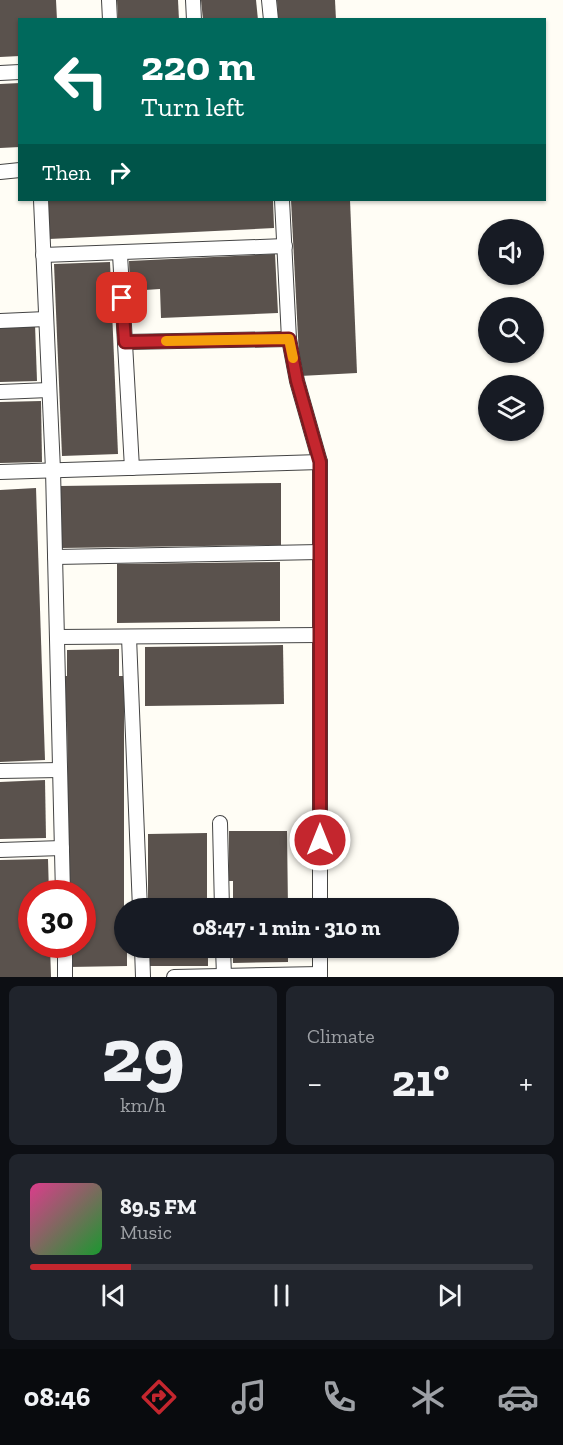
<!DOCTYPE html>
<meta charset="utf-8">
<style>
body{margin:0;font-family:"Zilla Slab",serif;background:#20242c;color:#f1f3f6;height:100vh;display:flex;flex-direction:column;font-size:22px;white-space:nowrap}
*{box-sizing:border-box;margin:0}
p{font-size:20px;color:#9ea1a6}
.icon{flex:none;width:33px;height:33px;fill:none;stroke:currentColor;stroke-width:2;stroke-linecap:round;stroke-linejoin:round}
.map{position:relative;height:977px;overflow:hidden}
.side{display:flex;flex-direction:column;gap:9px;padding:9px;background:#0d0f14;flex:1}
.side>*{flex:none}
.guide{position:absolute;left:18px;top:18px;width:528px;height:183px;border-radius:0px;box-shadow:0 2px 4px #0004;background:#00695c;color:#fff;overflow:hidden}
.tools{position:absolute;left:478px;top:219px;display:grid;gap:12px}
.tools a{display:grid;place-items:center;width:66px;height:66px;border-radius:50%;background:#171b24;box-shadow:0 2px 4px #0004;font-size:30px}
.speed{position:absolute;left:18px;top:880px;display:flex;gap:12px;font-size:30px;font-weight:700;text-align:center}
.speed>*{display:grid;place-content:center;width:78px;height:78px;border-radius:50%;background:#171b24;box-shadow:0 2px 4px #0004;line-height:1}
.speed .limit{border:9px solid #d22;background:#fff;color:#111}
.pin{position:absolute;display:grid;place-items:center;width:51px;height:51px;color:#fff;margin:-26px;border-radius:12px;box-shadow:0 3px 9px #0006}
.me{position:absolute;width:66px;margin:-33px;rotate:0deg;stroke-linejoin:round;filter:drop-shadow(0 0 4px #0008)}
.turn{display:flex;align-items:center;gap:21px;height:126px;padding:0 24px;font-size:27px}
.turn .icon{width:78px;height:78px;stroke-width:2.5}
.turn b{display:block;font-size:42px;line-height:51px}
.then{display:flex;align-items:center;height:57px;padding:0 24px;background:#0003;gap:12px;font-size:22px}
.big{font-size:45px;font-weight:700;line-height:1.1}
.side .card{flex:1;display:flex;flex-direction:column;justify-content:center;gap:9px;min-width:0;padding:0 21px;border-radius:9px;background:#20242c}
.side .dial{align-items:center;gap:0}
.dial b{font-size:78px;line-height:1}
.song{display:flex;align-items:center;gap:18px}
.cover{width:72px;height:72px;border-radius:9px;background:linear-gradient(135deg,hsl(330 70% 55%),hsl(130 70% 35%))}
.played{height:6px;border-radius:3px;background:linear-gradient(90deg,#c4262e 20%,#363941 20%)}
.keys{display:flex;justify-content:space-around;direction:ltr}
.heat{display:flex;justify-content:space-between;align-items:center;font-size:33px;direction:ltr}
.side .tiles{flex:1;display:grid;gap:9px;grid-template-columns:1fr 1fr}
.card:last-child{grid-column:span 2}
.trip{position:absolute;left:114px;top:898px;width:345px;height:60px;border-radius:30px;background:#171b24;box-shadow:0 2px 4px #0004;font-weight:700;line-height:60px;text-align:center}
.menu{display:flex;height:96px;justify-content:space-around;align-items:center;background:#090b0e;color:#9ea1a6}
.menu .icon{width:42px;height:42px}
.menu .selected{color:#c4262e}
.menu b{font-size:27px;color:#f1f3f6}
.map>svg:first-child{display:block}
</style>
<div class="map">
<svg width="563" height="977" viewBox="0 0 563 977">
<rect width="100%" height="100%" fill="#fffdf5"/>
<g fill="#5a524d">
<path d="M0,0H56L57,20H20V56L0,57Z"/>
<path d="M117,0H178L179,20H118Z"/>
<path d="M201,0H256L258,20H203Z"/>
<path d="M277,0H335L336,20H278Z"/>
<path d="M20,83V147L0,148V84Z"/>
<path d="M47,200H273L274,228L49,239Z"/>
<path d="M291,200H350L357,373L300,376Z"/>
<path d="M275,254L278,313L161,318L160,289L130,291L129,261Z"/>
<path d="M110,262L118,454L62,456L54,264Z"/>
<path d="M35,324L37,381L0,382V325Z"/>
<path d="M41,401L42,462L0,463V402Z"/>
<path d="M281,483V545L61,548L60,486Z"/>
<path d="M36,488L45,760L0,762V490Z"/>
<path d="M280,562V621L117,623V564Z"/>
<path d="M283,645L284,704L145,706V647Z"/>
<path d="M119,649V676H124V948H127V966L69,967V945H82V894H69L67,722H63V676H67V650Z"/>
<path d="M45,780L46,838L0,839V782Z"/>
<path d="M229,831H287L288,909H233V881H229Z"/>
<path d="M207,833V909H148V834Z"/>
<path d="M48,859L49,894H32V945H50L51,977H0V860Z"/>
<rect x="149" y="948" width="59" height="18"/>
<path d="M233,948H288V962L233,963Z"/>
</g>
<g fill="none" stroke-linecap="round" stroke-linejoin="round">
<g stroke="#444" stroke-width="16">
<g id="street">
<path d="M109,0L110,20"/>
<path d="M193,0L194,20"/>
<path d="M269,0L271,20"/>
<path d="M0,73L20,72"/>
<path d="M0,172L20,170"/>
<path d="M41,200L53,470L63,894"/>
<path d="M282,200L289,339L297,381L320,462V909"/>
<path d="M120,254L132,468"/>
<path d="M43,255L285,246"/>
<path d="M0,321L46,319"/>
<path d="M125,342L289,339"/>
<path d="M0,392L49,390"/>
<path d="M0,472L320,462"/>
<path d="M55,557L320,552"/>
<path d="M57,637L320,635"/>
<path d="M129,637L140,909"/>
<path d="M0,771L60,770"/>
<path d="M220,823L222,909"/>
<path d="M0,850L62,848"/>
<path d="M65,945V977"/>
<path d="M142,948L143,977"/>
<path d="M223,948L224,976"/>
<path d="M320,948V977"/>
<path d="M174,977L320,974"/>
</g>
</g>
<use href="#street" stroke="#fff" stroke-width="14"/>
</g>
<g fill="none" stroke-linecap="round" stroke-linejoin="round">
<g stroke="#7f191e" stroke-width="15">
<path id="route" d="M122,298L125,342L289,339L297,381L320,462V840"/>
</g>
<use href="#route" stroke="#c4262e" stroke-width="10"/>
<path stroke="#f59e0b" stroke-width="10" d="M166,341L289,339L293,358"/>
</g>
</svg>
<div class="tools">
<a><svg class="icon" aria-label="sound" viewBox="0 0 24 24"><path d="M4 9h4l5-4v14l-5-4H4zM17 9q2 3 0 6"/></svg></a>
<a><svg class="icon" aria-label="search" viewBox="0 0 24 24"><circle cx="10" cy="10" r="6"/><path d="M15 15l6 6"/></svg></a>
<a><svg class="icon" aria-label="layers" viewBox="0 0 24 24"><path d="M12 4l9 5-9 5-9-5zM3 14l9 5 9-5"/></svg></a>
</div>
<div class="speed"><div class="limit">30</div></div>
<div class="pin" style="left:122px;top:298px;background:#d93025"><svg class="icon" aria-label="arrive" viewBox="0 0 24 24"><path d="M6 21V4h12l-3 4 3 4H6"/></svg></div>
<svg class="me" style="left:320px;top:840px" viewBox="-20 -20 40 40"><circle r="17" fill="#c4262e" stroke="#fff" stroke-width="3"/><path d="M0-11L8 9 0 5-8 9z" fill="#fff"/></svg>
<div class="trip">08:47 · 1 min · 310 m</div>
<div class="guide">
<div class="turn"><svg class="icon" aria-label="left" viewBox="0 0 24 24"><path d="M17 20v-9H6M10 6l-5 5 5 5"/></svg><div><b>220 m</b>Turn left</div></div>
<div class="then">Then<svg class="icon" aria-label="right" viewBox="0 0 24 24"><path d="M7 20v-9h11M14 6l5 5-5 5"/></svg></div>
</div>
</div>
<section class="side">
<div class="tiles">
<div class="card dial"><b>29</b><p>km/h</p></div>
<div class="card"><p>Climate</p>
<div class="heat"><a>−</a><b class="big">21°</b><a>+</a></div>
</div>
<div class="card">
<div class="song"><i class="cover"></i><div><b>89.5 FM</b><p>Music</p></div></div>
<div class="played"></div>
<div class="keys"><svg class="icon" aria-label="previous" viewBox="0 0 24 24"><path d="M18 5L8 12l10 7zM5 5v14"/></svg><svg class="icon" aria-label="pause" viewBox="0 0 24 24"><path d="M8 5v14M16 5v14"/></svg><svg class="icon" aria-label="next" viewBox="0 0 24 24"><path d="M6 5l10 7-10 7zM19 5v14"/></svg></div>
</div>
</div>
</section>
<nav class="menu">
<b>08:46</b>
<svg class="icon selected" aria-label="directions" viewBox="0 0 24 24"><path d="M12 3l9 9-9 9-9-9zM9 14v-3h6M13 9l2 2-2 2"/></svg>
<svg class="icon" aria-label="music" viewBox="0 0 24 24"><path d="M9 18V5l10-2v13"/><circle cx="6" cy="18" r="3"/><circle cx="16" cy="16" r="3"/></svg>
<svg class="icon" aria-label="phone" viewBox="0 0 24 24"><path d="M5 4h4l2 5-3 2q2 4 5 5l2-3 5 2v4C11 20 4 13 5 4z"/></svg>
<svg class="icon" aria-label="climate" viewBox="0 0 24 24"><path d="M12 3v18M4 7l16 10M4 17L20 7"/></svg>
<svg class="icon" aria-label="car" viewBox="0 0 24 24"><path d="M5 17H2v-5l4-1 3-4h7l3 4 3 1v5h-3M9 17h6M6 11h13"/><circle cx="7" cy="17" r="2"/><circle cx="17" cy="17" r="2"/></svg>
</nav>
